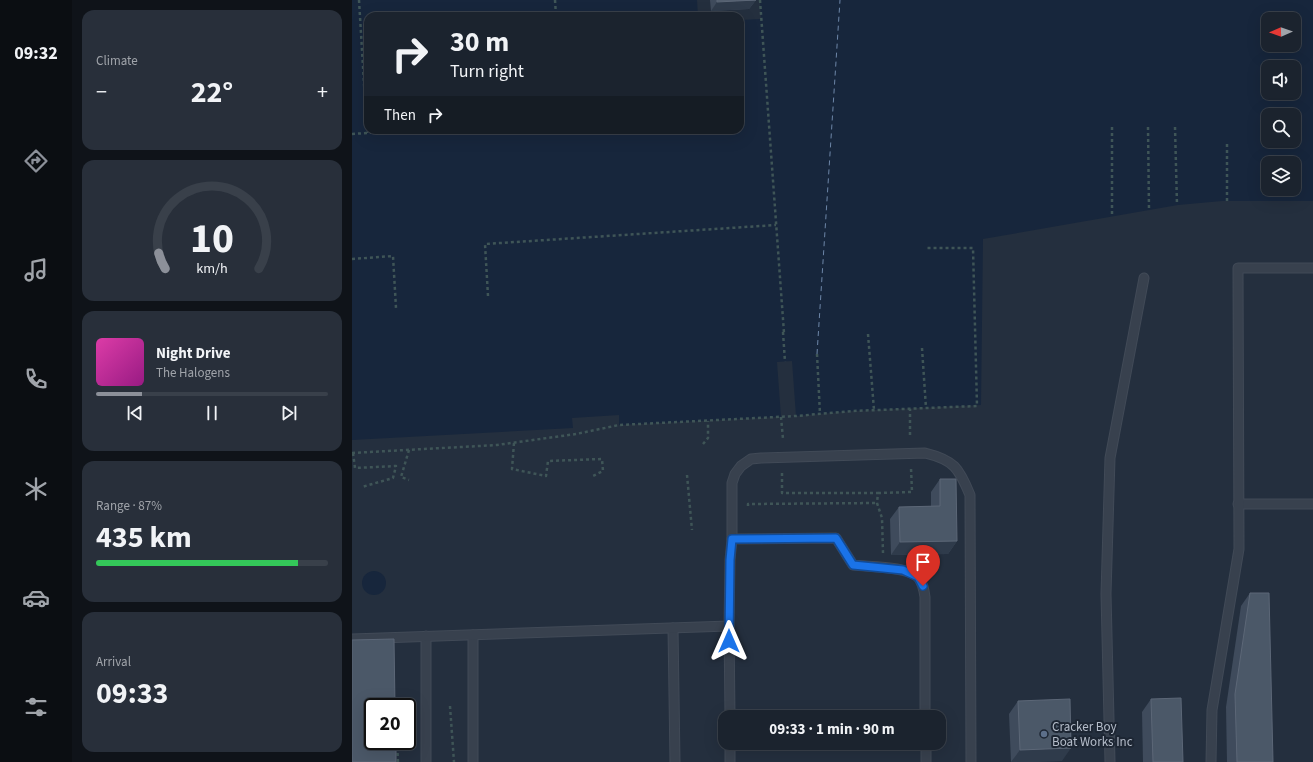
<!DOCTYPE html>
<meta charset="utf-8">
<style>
body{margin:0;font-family:"Source Sans 3",sans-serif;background:#282f3a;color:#f1f3f6;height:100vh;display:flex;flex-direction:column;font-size:15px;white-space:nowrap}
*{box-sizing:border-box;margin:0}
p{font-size:13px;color:#a0a4aa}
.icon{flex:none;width:22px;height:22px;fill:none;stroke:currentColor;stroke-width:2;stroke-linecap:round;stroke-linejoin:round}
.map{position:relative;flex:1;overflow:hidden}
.drawer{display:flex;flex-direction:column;gap:10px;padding:10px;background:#0f1319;width:280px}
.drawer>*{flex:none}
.guide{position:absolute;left:12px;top:12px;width:380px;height:122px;border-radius:12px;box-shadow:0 4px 16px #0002,0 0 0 1px #39404a;background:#1b232e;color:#f1f3f6;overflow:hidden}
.needle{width:26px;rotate:268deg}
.fabs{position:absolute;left:909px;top:12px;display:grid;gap:8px}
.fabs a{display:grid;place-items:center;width:40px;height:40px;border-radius:8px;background:#1b232e;box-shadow:0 4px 16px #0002,0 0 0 1px #39404a;font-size:20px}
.speed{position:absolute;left:12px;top:698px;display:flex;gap:8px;font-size:20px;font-weight:700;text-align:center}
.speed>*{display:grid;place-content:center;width:52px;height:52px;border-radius:50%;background:#1b232e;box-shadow:0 4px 16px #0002,0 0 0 1px #39404a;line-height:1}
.speed .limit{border:2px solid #111;border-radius:6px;background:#fff;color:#111}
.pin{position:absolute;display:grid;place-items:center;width:34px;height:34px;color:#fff;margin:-41px -17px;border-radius:50% 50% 50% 0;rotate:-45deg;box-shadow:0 0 4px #0007}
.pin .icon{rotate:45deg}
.me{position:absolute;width:44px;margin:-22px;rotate:0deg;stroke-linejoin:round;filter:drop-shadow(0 0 3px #0008)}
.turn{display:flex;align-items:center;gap:14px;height:84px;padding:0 20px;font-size:18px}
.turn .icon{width:52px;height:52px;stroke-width:2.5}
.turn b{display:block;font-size:28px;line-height:34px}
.then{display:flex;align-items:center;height:38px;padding:0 20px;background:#0003;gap:8px;font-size:15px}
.big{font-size:30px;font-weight:700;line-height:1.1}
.drawer .card{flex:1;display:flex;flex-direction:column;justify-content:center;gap:6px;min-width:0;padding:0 14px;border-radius:12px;background:#282f3a}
.drawer .dial{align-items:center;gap:0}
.dial svg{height:104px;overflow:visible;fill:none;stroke:#39404a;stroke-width:7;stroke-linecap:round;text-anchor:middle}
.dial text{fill:#f1f3f6;stroke:none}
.song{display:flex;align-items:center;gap:12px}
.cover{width:48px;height:48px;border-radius:6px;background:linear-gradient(135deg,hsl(320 70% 55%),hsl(310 70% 35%))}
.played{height:4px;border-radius:2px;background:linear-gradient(90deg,#8c9099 20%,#39404a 20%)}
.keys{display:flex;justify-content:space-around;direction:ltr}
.heat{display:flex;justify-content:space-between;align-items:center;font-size:22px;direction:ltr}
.charge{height:6px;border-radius:3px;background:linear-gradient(90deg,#34c759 87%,#39404a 0)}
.trip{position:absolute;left:366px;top:710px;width:228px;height:40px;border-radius:12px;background:#1b232e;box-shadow:0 4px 16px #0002,0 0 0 1px #39404a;font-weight:700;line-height:40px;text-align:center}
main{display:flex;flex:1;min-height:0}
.tab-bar{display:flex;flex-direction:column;width:72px;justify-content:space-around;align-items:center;background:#0b0e12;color:#a0a4aa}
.tab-bar .icon{width:28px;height:28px}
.tab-bar .on{color:#8c9099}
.tab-bar b{font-size:18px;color:#f1f3f6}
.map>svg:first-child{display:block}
</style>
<main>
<nav class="tab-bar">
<b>09:32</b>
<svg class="icon on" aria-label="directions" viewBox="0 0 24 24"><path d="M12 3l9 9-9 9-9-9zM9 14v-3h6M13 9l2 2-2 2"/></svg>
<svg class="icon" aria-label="music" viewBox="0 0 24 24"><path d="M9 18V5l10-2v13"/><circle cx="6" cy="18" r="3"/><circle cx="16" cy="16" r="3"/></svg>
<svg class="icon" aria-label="phone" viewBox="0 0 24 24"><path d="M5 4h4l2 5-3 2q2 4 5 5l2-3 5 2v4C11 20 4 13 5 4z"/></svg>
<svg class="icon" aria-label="climate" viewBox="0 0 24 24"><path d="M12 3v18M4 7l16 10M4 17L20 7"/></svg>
<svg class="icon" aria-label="car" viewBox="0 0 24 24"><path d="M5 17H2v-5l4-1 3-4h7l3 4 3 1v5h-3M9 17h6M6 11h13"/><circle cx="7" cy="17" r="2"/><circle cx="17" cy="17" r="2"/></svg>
<svg class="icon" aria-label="filters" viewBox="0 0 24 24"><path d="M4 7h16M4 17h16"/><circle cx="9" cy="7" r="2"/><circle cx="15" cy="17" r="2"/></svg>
</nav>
<section class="drawer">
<div class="card"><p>Climate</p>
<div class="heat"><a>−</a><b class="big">22°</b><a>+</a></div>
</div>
<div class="card dial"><svg viewBox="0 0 100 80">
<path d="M14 69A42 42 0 1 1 86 69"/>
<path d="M14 69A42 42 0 0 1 9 57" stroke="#8c9099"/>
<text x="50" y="56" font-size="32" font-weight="700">10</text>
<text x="50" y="72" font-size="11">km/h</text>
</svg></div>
<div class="card">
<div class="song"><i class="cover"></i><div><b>Night Drive</b><p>The Halogens</p></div></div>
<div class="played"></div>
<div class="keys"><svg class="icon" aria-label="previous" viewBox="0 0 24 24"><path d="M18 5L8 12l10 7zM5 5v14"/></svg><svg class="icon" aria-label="pause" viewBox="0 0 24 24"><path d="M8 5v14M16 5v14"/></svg><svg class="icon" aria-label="next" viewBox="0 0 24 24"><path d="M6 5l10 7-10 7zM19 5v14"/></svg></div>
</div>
<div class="card"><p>Range · 87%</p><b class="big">435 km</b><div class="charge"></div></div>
<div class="card"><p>Arrival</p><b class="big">09:33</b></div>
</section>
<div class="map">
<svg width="961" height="762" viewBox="0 0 961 762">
<rect width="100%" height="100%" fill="#242f3e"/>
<g fill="#17263c" fill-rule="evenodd">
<path d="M0,0H961V201H870L826,205L631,239L629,405L501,411L444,416L267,425V415L220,418L221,428L0,440ZM16,16H388V130H16ZM916,19H942V45H916ZM916,67H942V93H916ZM916,115H942V141H916ZM916,163H942V189H916Z"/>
<circle cx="22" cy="583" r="12"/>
</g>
<g fill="#242f3e">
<path d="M345,0H408L409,19L388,20V16H346Z"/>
<path d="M440,361L444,416L429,417L425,362Z"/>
</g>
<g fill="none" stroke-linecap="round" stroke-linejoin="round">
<path stroke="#6d86a8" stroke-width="1" stroke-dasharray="5 4" stroke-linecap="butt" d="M465,354L488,0"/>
<g stroke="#414a57" stroke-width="11">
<g id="lane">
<path d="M886,504H961"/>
<path d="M380,539L484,538L501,565C516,567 556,566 566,577C571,583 572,590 573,597V717"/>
<path d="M377,626L378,560L380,539V483L383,474L389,466L399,459L409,458L573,453C602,460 607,468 618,495L619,762"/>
<path d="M321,628L323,762"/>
<path d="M121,635V762"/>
<path d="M74,636V762"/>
<path d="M0,639L377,626L378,717"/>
<path d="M378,743V762"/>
<path d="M574,743V762"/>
<path d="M758,762L754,594L758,458L792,278"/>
<path d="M859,762L860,710L887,549L886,268H961"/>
</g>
</g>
<g stroke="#3f5557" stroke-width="2.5" stroke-dasharray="3 3" stroke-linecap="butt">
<path d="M7,0L15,133"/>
<path d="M203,0L204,16"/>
<path d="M408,0L432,333"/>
<path d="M760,127V216"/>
<path d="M796,127L797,210"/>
<path d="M823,127L825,205"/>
<path d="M0,134L62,130"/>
<path d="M875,201V142"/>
<path d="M0,259L41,256L44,308"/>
<path d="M136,296L133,244L424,225"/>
<path d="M431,332L433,362"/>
<path d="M516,334L522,410"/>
<path d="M570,348L574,408"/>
<path d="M465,354L468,414"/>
<path d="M429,417L431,439"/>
<path d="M558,435V409"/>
<path d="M162,443L160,469L194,476L196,461L250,459L251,471L239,477"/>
<path d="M351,444L356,438V421"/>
<path d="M57,450L49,477L57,480"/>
<path d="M0,453L145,445L224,434L267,425L444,416L501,411L625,406L621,248H574"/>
<path d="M1,453L3,468L44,466L41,478L10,487"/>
<path d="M430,473V493H526L525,503L530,518L531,553"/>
<path d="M335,475L340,530"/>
<path d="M526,493L560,492L559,468"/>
<path d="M396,506V504L525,503"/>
<path d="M98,706L102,762"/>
<path d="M45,741L46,762"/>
</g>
<use href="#lane" stroke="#38414e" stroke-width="9"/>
</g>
<g fill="#3f4b5c">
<path d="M358,0H404L397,9L359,11Z"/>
<path d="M588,479L605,541L596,554L539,555L538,519L547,507L579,506V492Z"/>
<path d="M898,593L921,762H875L874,707L889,606Z"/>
<path d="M799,699L831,762H791L790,712Z"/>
<path d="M666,701L710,761L659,762L657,714Z"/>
</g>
<g fill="#2f3b4b">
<path d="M404,0L397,9L359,11L365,2Z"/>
<path d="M605,541L596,554L539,555L548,542Z"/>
<path d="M719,748L710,761L659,762L668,750Z"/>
</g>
<g fill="#4b5868" stroke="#5c6777">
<path d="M365,0H404L365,2Z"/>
<path d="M588,479H604L605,541L548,542L547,507L588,506Z"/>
<path d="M898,593H917L921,762H885L883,694Z"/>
<path d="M42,639L43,707H21V741H44V762H0V640Z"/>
<path d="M829,698L831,762H801L799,699Z"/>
<path d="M718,699L719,748L668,750L666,701Z"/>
</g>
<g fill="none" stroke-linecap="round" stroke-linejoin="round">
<g stroke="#114b97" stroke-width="10">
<path id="route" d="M377,641L378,560L380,539L484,538L501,565L551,570L566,577L571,586"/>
</g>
<use href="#route" stroke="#1a73e8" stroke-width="7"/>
</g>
<circle fill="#5c6f8a" stroke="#1d2633" stroke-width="1.5" cx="692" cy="734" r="4"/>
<g text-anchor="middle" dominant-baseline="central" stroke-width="4" stroke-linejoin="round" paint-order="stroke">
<g font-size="13" fill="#b4bcc9" stroke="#1d2633" text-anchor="start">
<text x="700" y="727">Cracker Boy<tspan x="700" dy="15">Boat Works Inc</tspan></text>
</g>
</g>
</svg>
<div class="fabs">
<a><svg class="needle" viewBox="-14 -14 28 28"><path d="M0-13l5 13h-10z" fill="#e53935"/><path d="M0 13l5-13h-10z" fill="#a0a4aa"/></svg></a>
<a><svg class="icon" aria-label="sound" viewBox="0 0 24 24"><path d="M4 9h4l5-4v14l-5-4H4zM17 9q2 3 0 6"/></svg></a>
<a><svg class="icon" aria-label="search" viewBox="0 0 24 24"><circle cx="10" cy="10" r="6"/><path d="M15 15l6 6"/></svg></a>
<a><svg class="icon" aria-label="layers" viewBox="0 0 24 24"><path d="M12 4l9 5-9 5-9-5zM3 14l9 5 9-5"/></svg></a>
</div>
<div class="speed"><div class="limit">20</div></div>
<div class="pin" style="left:571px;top:586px;background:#d93025"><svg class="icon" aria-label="arrive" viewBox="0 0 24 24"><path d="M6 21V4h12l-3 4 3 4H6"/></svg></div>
<svg class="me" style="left:377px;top:641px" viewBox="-20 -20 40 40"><path d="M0-17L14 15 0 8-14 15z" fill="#1a73e8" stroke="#fff" stroke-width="4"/></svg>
<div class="trip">09:33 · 1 min · 90 m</div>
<div class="guide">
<div class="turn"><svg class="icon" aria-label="right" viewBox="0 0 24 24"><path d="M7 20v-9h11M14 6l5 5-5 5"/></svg><div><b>30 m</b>Turn right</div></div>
<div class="then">Then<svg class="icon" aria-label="right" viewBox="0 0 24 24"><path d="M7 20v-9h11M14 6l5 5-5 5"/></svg></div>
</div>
</div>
</main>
